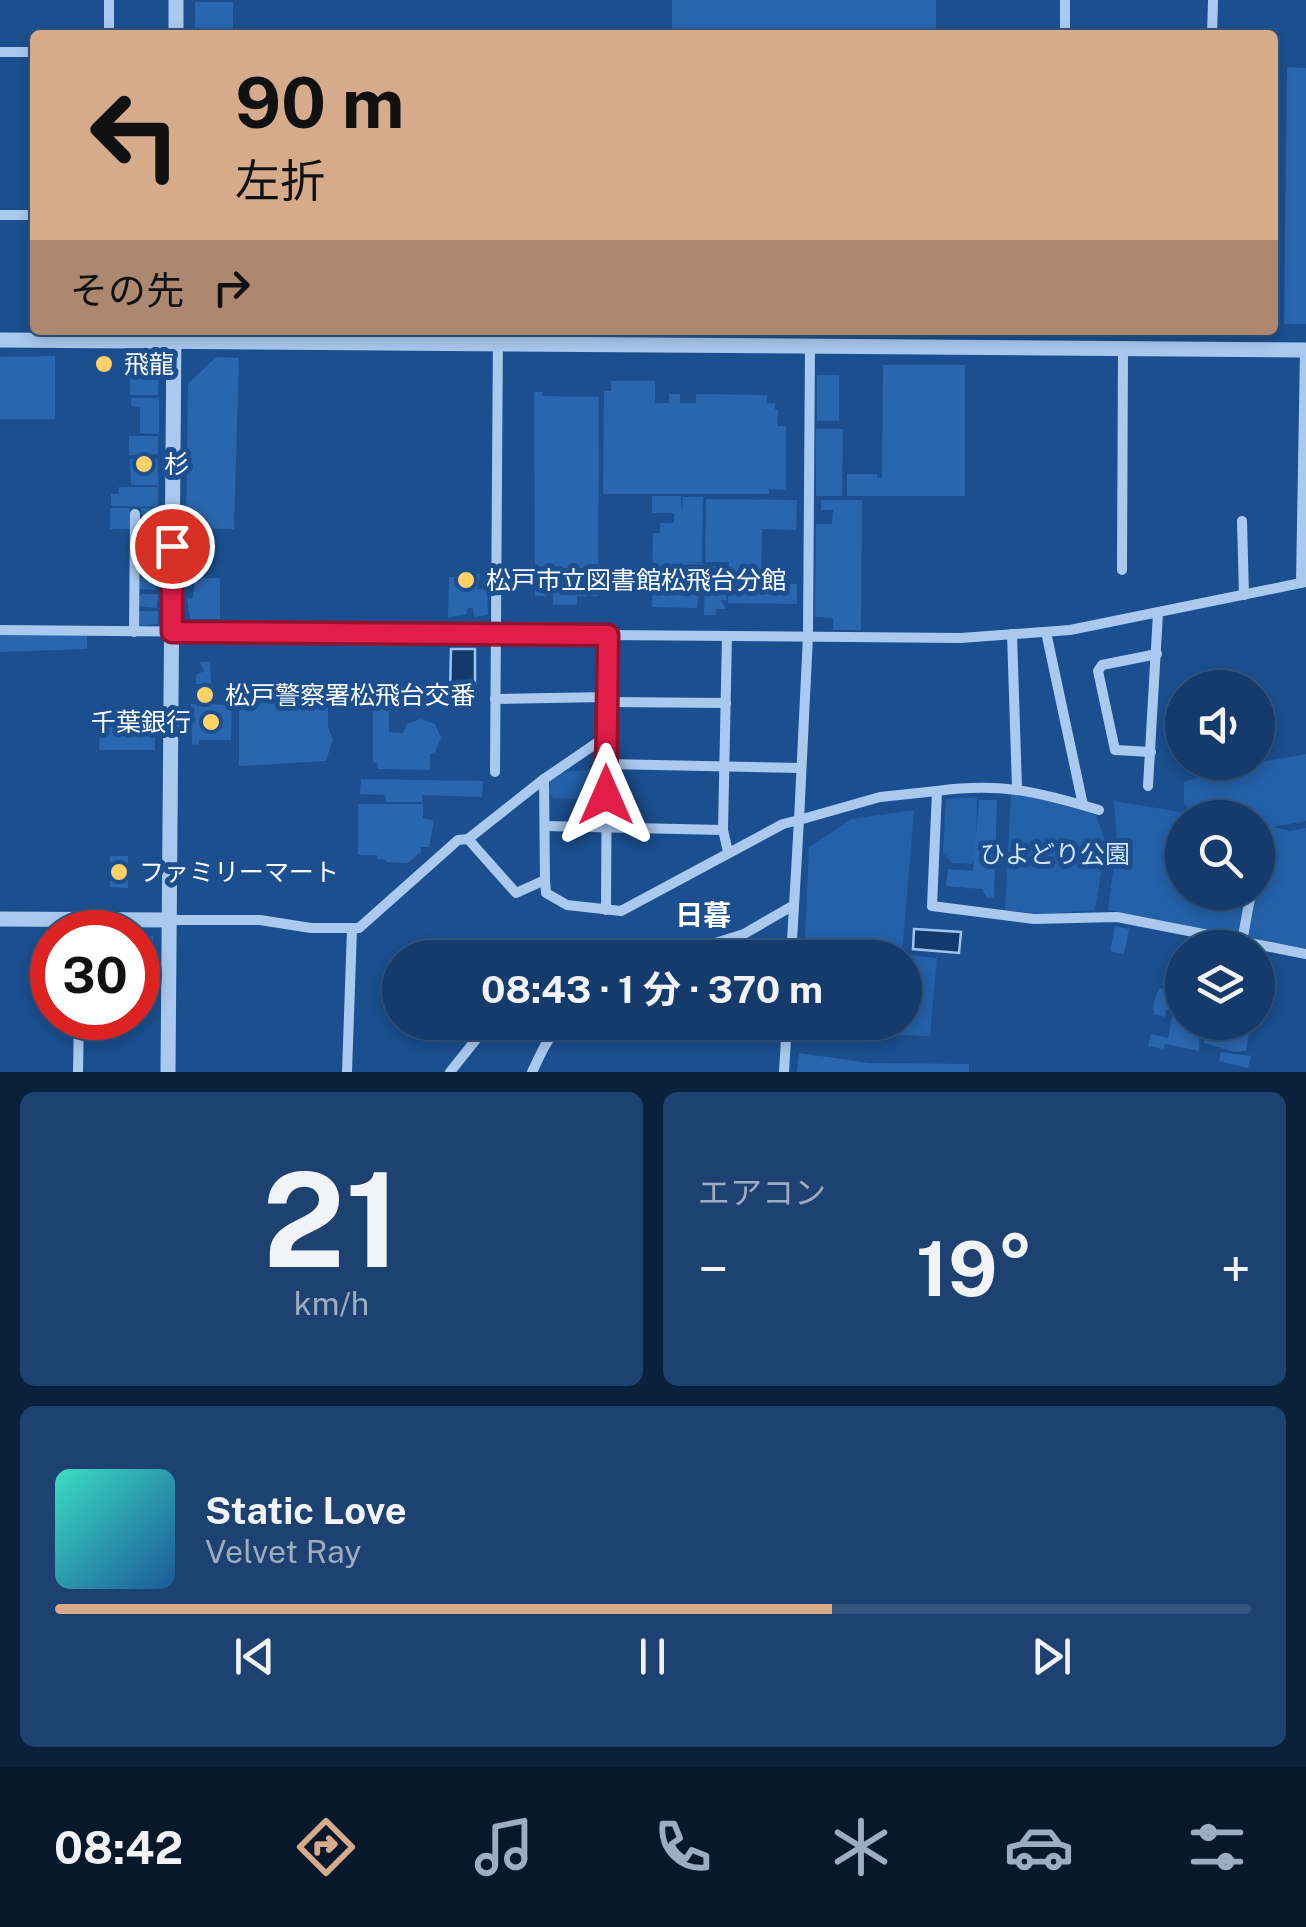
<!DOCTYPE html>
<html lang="ja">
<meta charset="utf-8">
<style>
body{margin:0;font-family:"Public Sans","Noto Sans JP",sans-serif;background:#1d4271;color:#f1f3f6;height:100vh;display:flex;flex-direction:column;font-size:38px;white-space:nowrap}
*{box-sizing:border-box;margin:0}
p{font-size:32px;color:#9dadc1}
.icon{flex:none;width:55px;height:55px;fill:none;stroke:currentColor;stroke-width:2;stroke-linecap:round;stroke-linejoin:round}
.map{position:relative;height:1072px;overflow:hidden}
.panel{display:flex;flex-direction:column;gap:20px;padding:20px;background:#0b203b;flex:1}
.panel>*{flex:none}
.hud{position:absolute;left:30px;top:30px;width:1248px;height:305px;border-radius:10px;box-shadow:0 5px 15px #0003,0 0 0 2px #33557e;background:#d6ab8b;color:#111;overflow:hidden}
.fabs{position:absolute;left:1165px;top:670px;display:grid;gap:20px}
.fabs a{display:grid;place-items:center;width:110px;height:110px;border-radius:50%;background:#143b6b;box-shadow:0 5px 15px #0003,0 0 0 2px #33557e;font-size:50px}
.speed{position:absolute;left:30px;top:910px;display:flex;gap:20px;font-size:50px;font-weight:700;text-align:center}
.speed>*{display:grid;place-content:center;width:130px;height:130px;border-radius:50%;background:#143b6b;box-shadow:0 5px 15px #0003,0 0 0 2px #33557e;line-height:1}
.speed .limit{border:15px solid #d22;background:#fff;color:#111}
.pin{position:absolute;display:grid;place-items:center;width:85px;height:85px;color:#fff;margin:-42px;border:5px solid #fff;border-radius:50%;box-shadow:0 2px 10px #0007}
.me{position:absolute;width:110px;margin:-55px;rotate:0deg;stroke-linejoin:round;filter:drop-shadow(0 0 8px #0008)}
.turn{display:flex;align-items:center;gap:35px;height:210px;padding:0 40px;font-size:45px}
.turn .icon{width:130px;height:130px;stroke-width:2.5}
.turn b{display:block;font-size:70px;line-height:85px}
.then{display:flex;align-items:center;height:95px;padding:0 40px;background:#0003;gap:20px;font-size:38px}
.big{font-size:75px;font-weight:700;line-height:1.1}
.panel .tile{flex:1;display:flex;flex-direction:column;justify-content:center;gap:15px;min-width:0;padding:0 35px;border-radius:15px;background:#1d4271}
.panel .dial{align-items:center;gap:0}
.dial b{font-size:130px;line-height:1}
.song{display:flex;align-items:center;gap:30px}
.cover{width:120px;height:120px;border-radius:15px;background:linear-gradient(135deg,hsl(170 70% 55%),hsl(210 70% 35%))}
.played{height:10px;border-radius:5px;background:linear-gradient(90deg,#d6ab8b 65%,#33557e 65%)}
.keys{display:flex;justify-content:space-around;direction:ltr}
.heat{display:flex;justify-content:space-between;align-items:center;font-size:55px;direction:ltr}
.panel .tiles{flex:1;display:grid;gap:20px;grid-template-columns:1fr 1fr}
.tile:last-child{grid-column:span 2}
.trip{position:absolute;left:382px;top:940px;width:540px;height:100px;border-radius:50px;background:#143b6b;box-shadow:0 5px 15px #0003,0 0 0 2px #33557e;font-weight:700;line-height:100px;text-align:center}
.tabs{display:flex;height:160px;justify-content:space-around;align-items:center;background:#08182b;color:#9dadc1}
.tabs .icon{width:70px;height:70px}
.tabs .selected{color:#d6ab8b}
.tabs b{font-size:45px;color:#f1f3f6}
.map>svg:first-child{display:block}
</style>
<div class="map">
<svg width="1306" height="1072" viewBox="0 0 1306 1072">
<rect width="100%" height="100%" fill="#1b4f8f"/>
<g fill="#2461a8" fill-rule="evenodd">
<path d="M1306,754V821L1273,827L1290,831L1306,828V949L1108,910L1117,840L1114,801L1199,815L1184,804V782L1225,768ZM1182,818H1258V892H1182Z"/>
<path d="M601,768V800L554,798L549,794L550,780L559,773Z"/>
<path d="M1011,794L1046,800L1096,815L1106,843L1095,910L1043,914L1005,910Z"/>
<path d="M977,797L976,854L972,864L952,863L943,853L946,799Z"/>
<path d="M914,810L902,954L937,958L930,1036L801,1033V1023L905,1022V958L804,957L809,847L852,819Z"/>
</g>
<g fill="#123a6d" stroke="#9cc4f0" stroke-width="2.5">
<path d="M451,649H475V696L450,695Z"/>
<path d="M914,929L961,932L959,953L913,949Z"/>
</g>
<g fill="#2a66ad">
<path d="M672,0H936V29L672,28Z"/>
<rect x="195" y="2" width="38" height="33"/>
<path d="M1287,67L1306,68V324H1284Z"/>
<path d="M1272,92H1279L1278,155H1272Z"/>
<path d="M1272,174H1277L1276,323H1272Z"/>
<path d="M55,356V419H0V357Z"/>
<path d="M99,357H109L108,372H99Z"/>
<path d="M216,357L239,358L234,529L186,528L188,384Z"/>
<path d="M131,359H159L158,395H130Z"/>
<path d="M883,365H965V496H847V474H877V478H882Z"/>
<rect x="817" y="375" width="22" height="46"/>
<path d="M611,381H655V403H669V394H680V403H696V394L767,395V403H775V409L778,410L777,426H786V490L769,489V494H603L604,391H611Z"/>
<path d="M534,392H542V396L599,397L598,596H577V605H553V596H535Z"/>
<path d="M131,398H159V434L140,433V407L131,406Z"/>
<path d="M816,429H843L842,496H816Z"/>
<path d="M129,436H158V454L129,455Z"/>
<path d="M130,459H157L159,485H131Z"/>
<path d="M119,487H158V507L111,506V494H119Z"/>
<path d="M652,496H681L682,516L683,497H703L702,562H677L703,563L697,608L652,607L653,533H660V523H674V513H652Z"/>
<path d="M706,499L797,500L796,530L762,529L761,583L797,584V604L728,603L729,562H705Z"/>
<path d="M821,500H862L861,630H833V618L815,617L816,524H832L833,510H821Z"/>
<rect x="110" y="508" width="20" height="21"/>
<path d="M141,508H159V541L139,540L140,526H143Z"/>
<path d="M140,549H159L158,576L140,575Z"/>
<path d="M705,566H727L726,600H721L726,609H716V615H704Z"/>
<path d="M476,574H480L477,589H487L488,615L474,617L473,608H468L466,615L448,617L449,577H474Z"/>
<path d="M139,578H156V590L139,589Z"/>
<path d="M195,578H220V619H190L187,598H193Z"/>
<path d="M142,594H158L157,608L138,606V597Z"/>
<path d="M138,611H158V624L138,626Z"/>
<path d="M0,634H87V649L0,652Z"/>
<path d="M200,662H210L211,684H196V675L204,671Z"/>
<rect x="199" y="689" width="12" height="11"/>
<path d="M239,699L298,704L310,700L317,707H328V728L333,739L326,761L239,766Z"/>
<path d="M191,704H197L198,710L199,704L232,705L231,740H199V745L192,744Z"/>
<path d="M373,706H389V732L403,733L407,724L421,719L435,724L441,738L435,752L430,754V770L378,769L377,762L373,763Z"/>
<path d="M155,711V750H99L100,725H102L99,723V712Z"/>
<path d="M361,779L483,781L482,797L422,795V802H386L385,795L360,794Z"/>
<path d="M979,800H997L994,898H987L982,889L946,886L948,869L973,871Z"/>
<path d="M358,804H423V818L434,821L429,847H421V852L408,863L386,862V860L377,859V855H358Z"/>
<path d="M110,856H128V888L110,887Z"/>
<path d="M1115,926L1129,929L1124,954L1110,951Z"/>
<rect x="138" y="936" width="15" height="9"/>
<rect x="138" y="958" width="16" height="9"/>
<path d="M1178,968L1182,969V1022H1200L1199,1051L1165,1044L1164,1049L1148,1046L1151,1034L1168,1038L1174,1008L1166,1010L1165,1017L1154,1014L1153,1005L1159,988L1169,990L1168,997L1174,998L1176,991L1172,990Z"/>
<path d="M1208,1022H1251L1246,1051L1235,1052L1204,1043Z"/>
<path d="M1221,1052L1251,1056L1248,1068L1219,1061Z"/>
<path d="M799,1053L869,1063L969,1064V1072H797Z"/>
</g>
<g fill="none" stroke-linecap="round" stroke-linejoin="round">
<g stroke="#a9c9ee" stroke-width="10">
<path d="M109,0V35"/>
<path d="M1065,35V0"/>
<path d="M1212,35L1213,0"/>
<path d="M0,52H35"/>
<path d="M0,215H35"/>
<path d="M1242,521L1244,595"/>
<path d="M135,545L172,546"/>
<path d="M1122,570L1123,349"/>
<path d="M1301,583L1305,350"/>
<path d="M0,630L961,638L1070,630L1306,582"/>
<path d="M134,632L135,514"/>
<path d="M1046,632L1083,805"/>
<path d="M1012,634L1017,788"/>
<path d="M607,635V736L544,779L545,880L546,893L567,905L621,911L783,824L799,820L808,636L810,346"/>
<path d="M727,636L723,830L728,852"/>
<path d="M495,699L607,697"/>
<path d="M607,702L726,703"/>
<path d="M1151,752L1115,750L1098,671L1102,665L1157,654"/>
<path d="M607,764L801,768"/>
<path d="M495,772L498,330"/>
<path d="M1148,786L1158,613"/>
<path d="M937,791C1001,782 1039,792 1099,810"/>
<path d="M545,826L723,830"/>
<path d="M468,839L516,893L545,880"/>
<path d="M606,910L607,736"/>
<path d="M168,920H260L311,928H359L458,840L468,839L544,779"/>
<path d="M1242,942L1251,892"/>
<path d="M581,958L690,951L744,934L794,905"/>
<path d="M791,958L799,820L880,797L937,791L932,906L1034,919L1117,917L1306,954"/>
<path d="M78,1072L79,1018"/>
<path d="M347,1072L352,929"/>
<path d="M450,1072L490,1022"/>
<path d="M532,1072C539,1059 545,1039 558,1031C579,1018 630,1024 655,1022"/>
<path d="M784,1072L787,1022"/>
</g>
<g stroke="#a9c9ee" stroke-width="15">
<path d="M176,35V0"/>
<path d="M0,340L1306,350"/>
<path d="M0,919L168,920"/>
<path d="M168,1072L174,330"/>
</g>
</g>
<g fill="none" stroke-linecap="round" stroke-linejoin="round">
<g stroke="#92132f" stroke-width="25">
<path id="route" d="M172,546V632L608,635L606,795"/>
</g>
<use href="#route" stroke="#e11d48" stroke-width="18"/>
</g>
<g fill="#ffd166" stroke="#1b4f8f" stroke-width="4">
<circle cx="104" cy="364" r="10"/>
<circle cx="144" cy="464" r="10"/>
<circle cx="466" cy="580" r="10"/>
<circle cx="205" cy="695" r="10"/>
<circle cx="211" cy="722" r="10"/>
<circle cx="119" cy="872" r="10"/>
</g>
<g text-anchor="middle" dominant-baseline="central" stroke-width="10" stroke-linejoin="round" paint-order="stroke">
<g font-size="25" fill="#fff" stroke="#1b4f8f" text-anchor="start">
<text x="124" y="364">飛龍</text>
<text x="164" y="464">杉</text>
<text x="486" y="580">松戸市立図書館松飛台分館</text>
<text x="225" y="695">松戸警察署松飛台交番</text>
<text x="191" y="722" text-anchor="end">千葉銀行</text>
<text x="139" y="872">ファミリーマート</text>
</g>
<g font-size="25" fill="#cfe3fa" stroke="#1b4f8f">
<text x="1055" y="854">ひよどり公園</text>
</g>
<g font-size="28" font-weight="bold" fill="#fff" stroke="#1b4f8f">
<text x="703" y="914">日暮</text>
</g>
</g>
</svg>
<div class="fabs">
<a><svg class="icon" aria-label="sound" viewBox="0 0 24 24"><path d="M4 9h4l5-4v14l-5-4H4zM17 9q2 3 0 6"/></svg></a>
<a><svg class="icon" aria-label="search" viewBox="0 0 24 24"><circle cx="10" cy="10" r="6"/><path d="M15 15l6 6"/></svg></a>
<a><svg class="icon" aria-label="layers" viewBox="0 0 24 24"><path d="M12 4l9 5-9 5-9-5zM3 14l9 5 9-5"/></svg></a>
</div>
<div class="speed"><div class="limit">30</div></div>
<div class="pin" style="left:172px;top:546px;background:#d93025"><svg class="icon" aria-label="arrive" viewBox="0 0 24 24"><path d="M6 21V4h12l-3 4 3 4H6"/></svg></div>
<svg class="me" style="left:606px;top:795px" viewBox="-20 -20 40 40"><path d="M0-17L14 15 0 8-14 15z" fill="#e11d48" stroke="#fff" stroke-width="4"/></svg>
<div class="trip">08:43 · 1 分 · 370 m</div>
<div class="hud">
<div class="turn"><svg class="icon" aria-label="left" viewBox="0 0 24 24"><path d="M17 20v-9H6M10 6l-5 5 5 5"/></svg><div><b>90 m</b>左折</div></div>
<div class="then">その先<svg class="icon" aria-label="right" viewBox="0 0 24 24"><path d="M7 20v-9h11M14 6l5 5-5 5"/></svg></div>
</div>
</div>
<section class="panel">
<div class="tiles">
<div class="tile dial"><b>21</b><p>km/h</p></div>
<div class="tile"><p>エアコン</p>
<div class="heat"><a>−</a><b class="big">19°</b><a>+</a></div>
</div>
<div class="tile">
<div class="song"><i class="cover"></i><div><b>Static Love</b><p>Velvet Ray</p></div></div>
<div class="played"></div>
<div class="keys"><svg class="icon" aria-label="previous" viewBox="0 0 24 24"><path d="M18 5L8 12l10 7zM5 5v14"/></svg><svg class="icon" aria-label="pause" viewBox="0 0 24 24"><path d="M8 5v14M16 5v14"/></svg><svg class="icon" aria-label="next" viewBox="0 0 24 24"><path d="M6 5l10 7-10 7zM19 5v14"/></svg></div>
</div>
</div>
</section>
<nav class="tabs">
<b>08:42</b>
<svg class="icon selected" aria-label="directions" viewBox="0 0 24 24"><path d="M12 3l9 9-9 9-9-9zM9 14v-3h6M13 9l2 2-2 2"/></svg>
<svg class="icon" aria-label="music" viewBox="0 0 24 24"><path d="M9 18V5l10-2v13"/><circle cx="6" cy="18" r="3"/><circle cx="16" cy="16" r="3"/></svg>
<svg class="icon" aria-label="phone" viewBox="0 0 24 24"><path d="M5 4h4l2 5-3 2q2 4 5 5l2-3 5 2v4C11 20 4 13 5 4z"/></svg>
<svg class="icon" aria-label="climate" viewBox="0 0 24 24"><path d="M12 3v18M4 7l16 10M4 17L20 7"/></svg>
<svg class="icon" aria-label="car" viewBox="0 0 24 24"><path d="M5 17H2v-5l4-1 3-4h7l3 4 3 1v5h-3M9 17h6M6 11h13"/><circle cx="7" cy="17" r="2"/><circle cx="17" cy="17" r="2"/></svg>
<svg class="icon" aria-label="filters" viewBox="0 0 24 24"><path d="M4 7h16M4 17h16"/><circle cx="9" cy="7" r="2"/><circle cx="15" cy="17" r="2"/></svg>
</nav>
